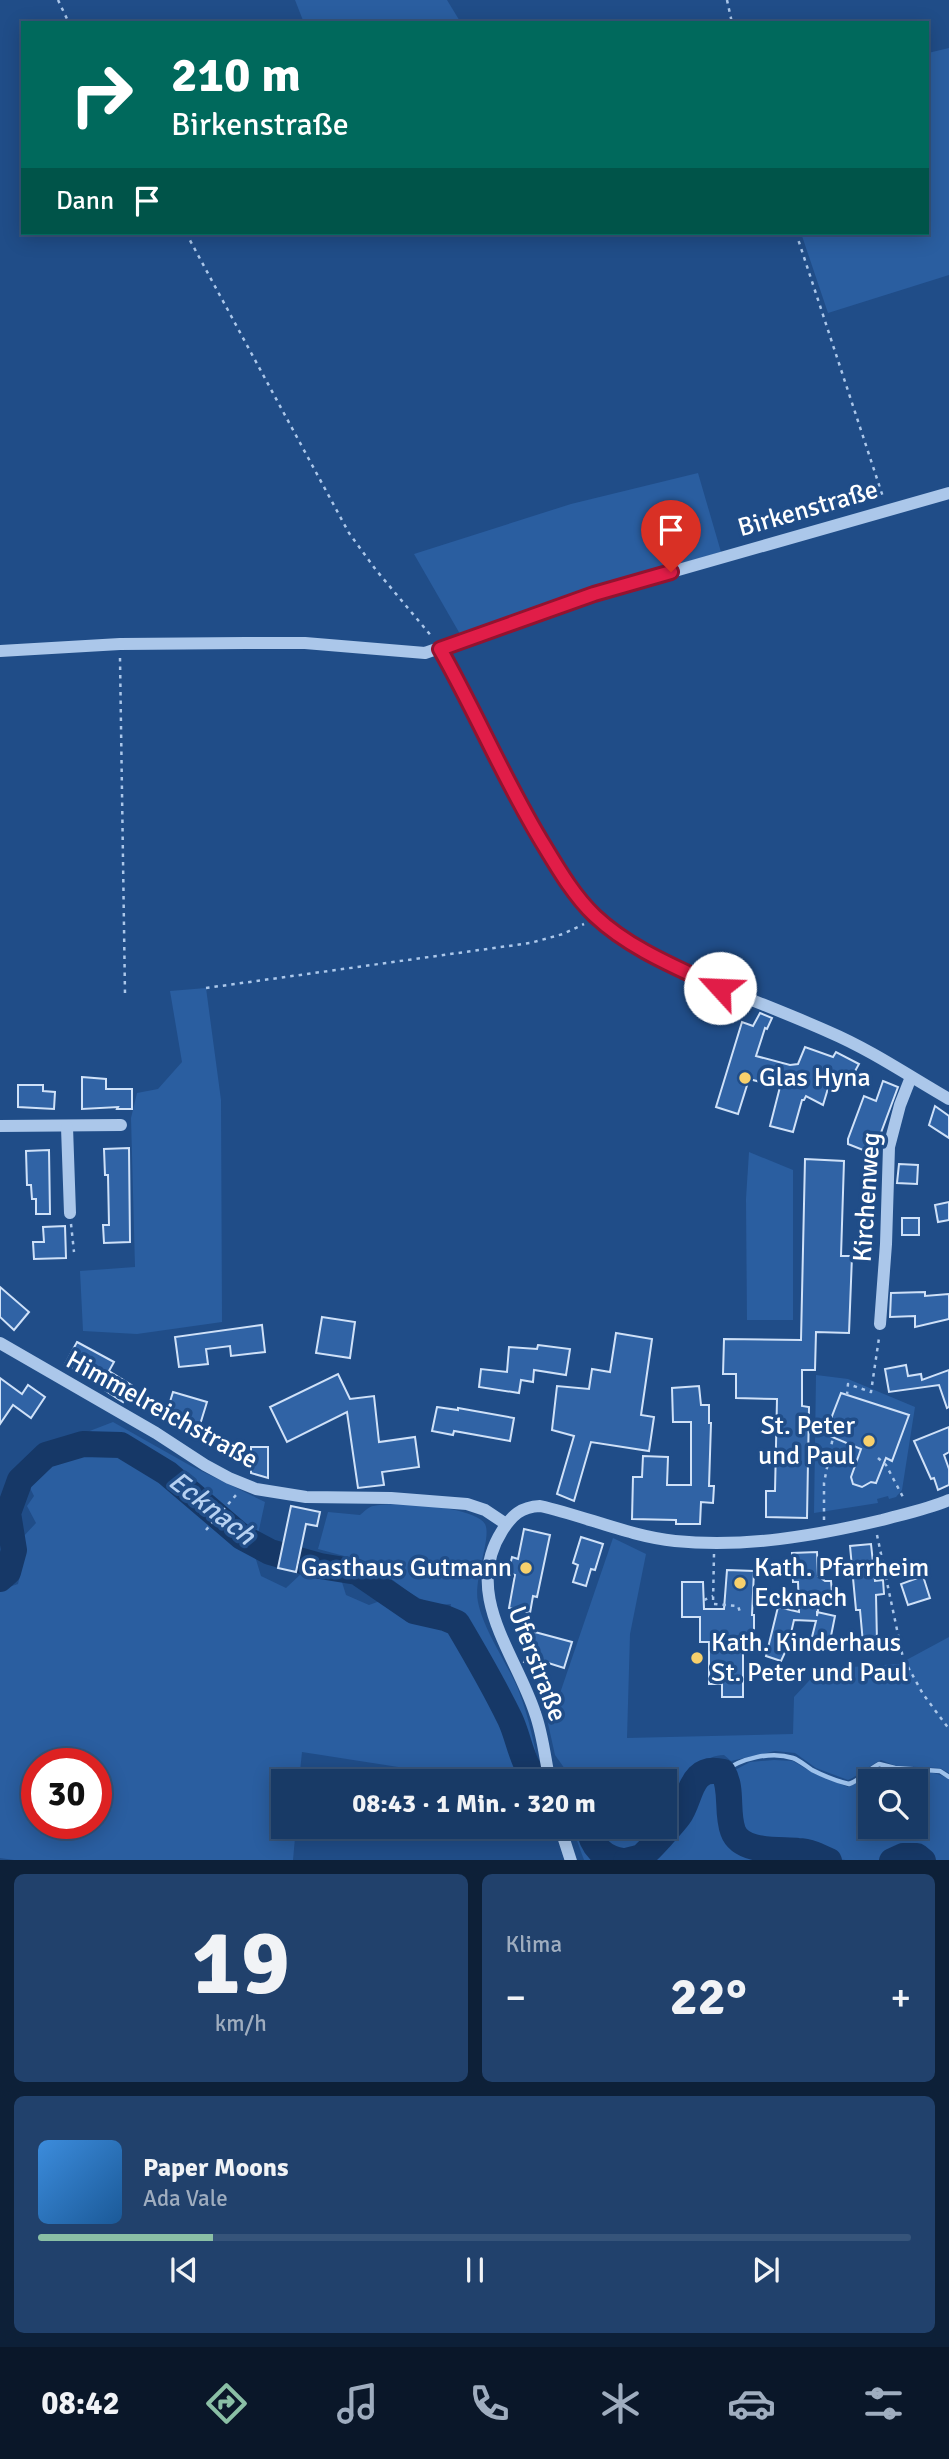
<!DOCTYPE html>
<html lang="de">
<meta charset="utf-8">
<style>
body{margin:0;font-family:Signika,sans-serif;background:#21416c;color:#f1f3f6;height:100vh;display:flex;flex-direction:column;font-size:26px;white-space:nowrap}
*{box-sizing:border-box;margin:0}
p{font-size:23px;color:#9fadbf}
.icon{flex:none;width:38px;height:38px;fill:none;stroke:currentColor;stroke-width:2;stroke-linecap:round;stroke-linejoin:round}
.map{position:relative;height:1860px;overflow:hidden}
.panel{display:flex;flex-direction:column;gap:14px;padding:14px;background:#0d2038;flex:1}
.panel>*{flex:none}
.top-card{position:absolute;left:21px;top:21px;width:908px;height:214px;border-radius:0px;box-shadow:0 4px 18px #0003,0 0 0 2px #36547a;background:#00695c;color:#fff;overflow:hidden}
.buttons{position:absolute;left:858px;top:1769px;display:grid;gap:14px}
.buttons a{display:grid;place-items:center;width:70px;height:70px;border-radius:0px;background:#183a66;box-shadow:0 4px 18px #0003,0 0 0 2px #36547a;font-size:35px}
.speed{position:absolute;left:21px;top:1748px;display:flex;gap:14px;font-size:35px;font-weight:700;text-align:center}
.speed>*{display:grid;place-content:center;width:91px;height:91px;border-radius:50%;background:#183a66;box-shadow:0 4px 18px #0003,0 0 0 2px #36547a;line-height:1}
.speed .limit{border:10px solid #d22;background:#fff;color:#111}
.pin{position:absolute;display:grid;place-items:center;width:60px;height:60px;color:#fff;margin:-72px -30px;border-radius:50% 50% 50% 0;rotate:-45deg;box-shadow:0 0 7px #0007}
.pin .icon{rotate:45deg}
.me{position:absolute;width:77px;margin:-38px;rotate:295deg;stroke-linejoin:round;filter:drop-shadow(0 0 5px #0008)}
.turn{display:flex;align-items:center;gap:24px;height:147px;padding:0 35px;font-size:32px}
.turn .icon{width:91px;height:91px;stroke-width:2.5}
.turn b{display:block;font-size:49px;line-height:60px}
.then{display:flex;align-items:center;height:66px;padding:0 35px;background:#0003;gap:14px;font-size:26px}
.big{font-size:52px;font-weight:800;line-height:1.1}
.panel .tile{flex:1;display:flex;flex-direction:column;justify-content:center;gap:10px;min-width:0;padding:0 24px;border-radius:10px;background:#21416c}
.panel .dial{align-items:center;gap:0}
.dial b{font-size:91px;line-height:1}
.song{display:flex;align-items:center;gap:21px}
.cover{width:84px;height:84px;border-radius:10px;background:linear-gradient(135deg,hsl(210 70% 55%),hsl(210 70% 35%))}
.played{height:7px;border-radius:4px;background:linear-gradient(90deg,#8abfa5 20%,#36547a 20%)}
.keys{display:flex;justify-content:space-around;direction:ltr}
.heat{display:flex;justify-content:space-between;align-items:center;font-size:38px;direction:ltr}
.panel .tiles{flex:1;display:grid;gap:14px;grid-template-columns:1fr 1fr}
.tile:last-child{grid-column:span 2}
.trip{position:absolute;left:271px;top:1769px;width:406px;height:70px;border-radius:0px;background:#183a66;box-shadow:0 4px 18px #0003,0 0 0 2px #36547a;font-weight:800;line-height:70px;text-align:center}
.menu{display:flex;height:112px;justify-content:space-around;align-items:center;background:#0a1729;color:#9fadbf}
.menu .icon{width:49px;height:49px}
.menu .selected{color:#8abfa5}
.menu b{font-size:32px;color:#f1f3f6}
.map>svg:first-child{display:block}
</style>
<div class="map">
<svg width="949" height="1861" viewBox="0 0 949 1861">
<rect width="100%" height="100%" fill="#204d88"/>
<g fill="#2a5ea0" fill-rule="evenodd">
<path d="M295,0H447L461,23H304Z"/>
<path d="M949,48V275L828,313L801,233H928V53Z"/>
<path d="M698,473L721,552L598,587L460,634L414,554L571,504Z"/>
<path d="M206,988L221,1100L222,1322L137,1334L83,1331L80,1271L135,1267L131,1118L137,1093L158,1089L182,1062L170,991Z"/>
<path d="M749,1152L793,1170V1320H747L746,1199Z"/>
<path d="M816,1375L848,1379L915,1407L902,1490L896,1497L889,1499L888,1496L877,1499L878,1503L814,1513Z"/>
<path d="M113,1422L191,1466L265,1502L254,1553L261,1576L286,1588L302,1573L341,1579L346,1595L369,1605L380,1601L379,1595L412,1618L448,1622L451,1604C416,1608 399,1580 370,1565C354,1557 335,1554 318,1549L328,1512L360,1515C364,1512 368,1507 373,1506C393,1501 475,1506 485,1524C492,1537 473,1580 478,1602C483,1629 507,1663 518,1689C530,1719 535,1750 542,1781H528L519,1774L521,1781H488L302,1752L299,1781L284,1782V1827H296L293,1860L21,1861L0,1858V1590L18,1584L25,1552L22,1538L36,1523L27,1506L34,1496L28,1484L24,1460L43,1449ZM37,1764H96V1824H37Z"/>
<path d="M613,1538L646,1554L630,1634L627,1738L793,1734L794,1697L820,1669L899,1664L949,1637V1773L940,1768L896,1766L881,1760C868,1766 860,1775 848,1780L816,1768L795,1753L775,1751L731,1761L724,1755C684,1757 688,1801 665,1823V1782L571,1781L570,1776L555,1755L545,1710L557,1702Z"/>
<path d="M774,1760L793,1761L813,1773L848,1787C861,1782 867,1773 879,1767C902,1772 928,1767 949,1779V1860H933C922,1846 908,1846 891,1854C886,1856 882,1860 877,1861C867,1861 848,1861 839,1859C831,1855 824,1850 815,1848C784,1842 742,1854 736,1812C733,1798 733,1784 735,1770L750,1762ZM870,1782H915V1827H870Z"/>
<path d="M712,1775L720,1778C728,1793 724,1811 727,1827C731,1846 757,1858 775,1859C790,1859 803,1855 818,1860H639C653,1850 672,1832 682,1817C693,1801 690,1780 712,1775Z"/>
<path d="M572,1827H585C587,1842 591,1855 607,1860H584Z"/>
<path d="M595,1827H661C654,1834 646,1846 637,1850C616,1861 601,1845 595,1827Z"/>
</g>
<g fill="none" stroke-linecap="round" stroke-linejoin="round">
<path stroke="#9ec2ec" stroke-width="4.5" d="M723,1772C741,1758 771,1751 793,1758C799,1760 806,1766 812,1770C824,1776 836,1781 849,1784C861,1780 867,1770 879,1764L895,1768L940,1771L949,1777"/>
<g stroke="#163867" stroke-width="26">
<path d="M0,1579L8,1572L14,1550L8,1513L20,1480L46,1455L83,1444L121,1445L167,1473L242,1537L270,1552L320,1566L357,1572L414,1611L445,1618L457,1623C476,1655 494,1686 510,1719C520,1740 521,1766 540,1782"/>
<path d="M589,1827C591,1846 603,1858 623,1861"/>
<path d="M626,1861C630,1859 638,1859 642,1856C648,1852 674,1823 679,1816C692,1798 689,1764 723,1772C733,1789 726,1812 733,1831C741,1853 779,1849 798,1851C809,1851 819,1856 829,1861"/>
<path d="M892,1861L903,1856H917L923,1861"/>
</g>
</g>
<g fill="#3063a5" stroke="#cfe1f8" stroke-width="2">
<path d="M760,1013L772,1018L767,1029L765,1028L756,1056L790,1065L798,1064L805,1047L833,1057L836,1052L859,1064L848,1084L832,1075L823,1105L806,1096L804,1100H802L793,1132L770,1126L780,1087L749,1079L738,1114L716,1107L742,1022L753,1026Z"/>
<path d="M82,1077L106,1079V1089H132V1109H117L118,1107L82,1109Z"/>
<path d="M883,1081L898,1087L873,1154L848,1144V1139L864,1096L876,1101Z"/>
<path d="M18,1085H43V1091L55,1092L54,1109L18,1107Z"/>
<path d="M935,1106L949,1116V1138L929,1125Z"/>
<path d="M129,1148L130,1242L104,1243L103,1225H109L108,1175H105L104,1149Z"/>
<path d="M49,1150L50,1214H36V1199H32L31,1185H27L26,1151Z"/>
<path d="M805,1159L844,1161L841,1256H852L849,1333L816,1332L815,1370H802V1406L809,1407L807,1518L766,1517V1491H775L777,1399L736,1398V1374H723L724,1339L801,1340Z"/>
<path d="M899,1164L918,1165L917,1184L897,1183Z"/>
<path d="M949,1202V1220L938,1222L935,1205Z"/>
<rect x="902" y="1218" width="17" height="17"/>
<path d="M65,1226L66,1258L34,1259L33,1242H44L43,1227Z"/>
<path d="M0,1287L29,1312L14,1330L0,1317Z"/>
<path d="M925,1292V1296L949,1294V1319L915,1327V1316L890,1317L891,1293Z"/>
<path d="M322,1317L355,1322L350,1358L316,1353Z"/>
<path d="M262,1325L265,1352L231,1356L230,1346L206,1349L208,1364L179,1367L175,1337Z"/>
<path d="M616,1333L652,1339L641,1415L654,1417L649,1451L591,1442L574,1501L557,1494L574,1436L552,1430L557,1386L589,1389L592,1369L610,1372Z"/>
<path d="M77,1342L114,1362L109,1371L133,1386L123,1402L106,1391L108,1388L65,1364Z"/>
<path d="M538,1345L570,1349L566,1375L534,1370L533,1382L521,1380L519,1393L479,1387L481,1369L507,1372L509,1347L537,1349Z"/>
<path d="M906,1365L908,1376L921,1374L922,1380L949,1370V1407L947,1408L939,1385L889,1392L885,1369Z"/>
<path d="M338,1374L350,1399L374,1396L379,1442L415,1437L419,1467L382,1472L384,1485L358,1488L347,1412L287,1442L270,1407Z"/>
<path d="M0,1378L22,1394L28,1385L45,1397L31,1418L13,1405L0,1424Z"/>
<path d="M699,1386L701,1405H709V1423H711L709,1486H714L713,1503L701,1502L700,1524H676V1520L632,1519L633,1477H642L643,1456L668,1457L667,1485H691V1422H673L672,1388Z"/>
<path d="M173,1392L207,1402L198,1431L164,1421Z"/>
<path d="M841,1393L909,1415L892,1461L886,1458L876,1483L871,1482L862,1487L853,1484L851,1477L861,1449L825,1434Z"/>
<path d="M437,1407L458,1410V1408L514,1418L510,1441L454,1431L453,1435L432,1431Z"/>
<path d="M949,1427V1452L944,1455L949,1469V1485L938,1490L934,1478L931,1479L914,1441Z"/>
<path d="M251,1447H268V1478L251,1473Z"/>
<path d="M291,1506L320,1512L317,1526L306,1524L296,1572L278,1568Z"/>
<path d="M524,1529L550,1535L537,1597L533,1596L530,1613L509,1608L515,1575L508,1573L512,1557L518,1559Z"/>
<path d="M581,1537L603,1544L595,1570L591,1569L586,1586L573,1582L578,1565L573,1563Z"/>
<path d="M871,1544L875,1581L883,1580L884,1594L876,1595L877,1642L863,1643L860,1610H856L850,1546Z"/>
<path d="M817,1552L818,1576L825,1581H831L832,1593H821L817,1616V1612L835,1616L830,1641L812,1637L816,1621L794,1620L788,1646L781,1661L766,1656L778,1607L799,1612L798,1582H793L792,1553Z"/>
<path d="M727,1570L754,1571L752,1615H754V1653H743V1697H722V1684H709V1642H700V1617H682V1582H703L704,1609H724Z"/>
<path d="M923,1576L930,1598L908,1605L901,1584Z"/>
<path d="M531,1631L572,1642L564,1668L539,1660L538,1665L524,1662Z"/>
</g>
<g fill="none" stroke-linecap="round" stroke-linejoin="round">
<g stroke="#abc7ea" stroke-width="2.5" stroke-dasharray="3.5 5" stroke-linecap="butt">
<path d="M58,0L69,23"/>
<path d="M727,0L732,23"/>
<path d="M186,233L349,533L376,570L433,638"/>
<path d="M796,233L883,497"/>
<path d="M120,658L125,994"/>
<path d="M206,988L530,943L563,934L584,924"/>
<path d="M71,1224L74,1252"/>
<path d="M847,1395L848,1384L871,1392L879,1338"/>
<path d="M878,1458L886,1465L904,1499"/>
<path d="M824,1520V1483L833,1437"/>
<path d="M206,1530L236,1495"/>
<path d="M877,1535L903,1658L923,1694L949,1729"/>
<path d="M714,1554L713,1604L738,1606L741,1615"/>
<path d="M503,1569L507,1570L509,1562L511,1563"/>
<path d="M704,1600L713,1596"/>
<path d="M561,1769L566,1775L567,1782"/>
</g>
<g stroke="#abc7ea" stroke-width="12">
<path d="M440,649C489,734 526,843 593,914C610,932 633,945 654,956C710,986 771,1006 829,1032C871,1050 909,1076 949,1099"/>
<path d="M0,651L120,644L246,643H305L425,653L594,594L949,493"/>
<path d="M0,1126L121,1125"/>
<path d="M67,1127L70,1213"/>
<path d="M880,1324L886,1244L889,1147L900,1105L911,1077"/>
<path d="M0,1343L156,1433L205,1465L229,1478L256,1489L306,1497L391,1498L467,1504L485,1510L506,1524"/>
<path d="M550,1782C545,1759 543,1735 535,1713C516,1654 462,1594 502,1531C512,1515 521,1507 540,1506C585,1516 629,1536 675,1541C745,1548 814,1536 882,1520C904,1514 928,1509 949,1500"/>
<path d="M560,1827L571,1861"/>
</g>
</g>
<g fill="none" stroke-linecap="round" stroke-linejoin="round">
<g stroke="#92132f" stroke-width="18">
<path id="route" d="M671,572L594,594L440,649C477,714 506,784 545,847C560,872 575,897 595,916C630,949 678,968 720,988"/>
</g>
<use href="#route" stroke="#e11d48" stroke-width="12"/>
</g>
<g fill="#f7d06c" stroke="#204d88" stroke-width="2.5">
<circle cx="745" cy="1078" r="7"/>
<circle cx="869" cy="1441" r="7"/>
<circle cx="526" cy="1568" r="7"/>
<circle cx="740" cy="1583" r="7"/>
<circle cx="697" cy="1658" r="7"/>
</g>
<g text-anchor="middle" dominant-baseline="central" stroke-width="7" stroke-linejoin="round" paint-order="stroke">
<g font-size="26" fill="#fff" stroke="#204d88">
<text transform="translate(808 509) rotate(-16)">Birkenstraße</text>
<text transform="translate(867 1197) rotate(-86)">Kirchenweg</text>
<text transform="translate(162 1410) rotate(29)">Himmelreichstraße</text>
<text transform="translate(537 1664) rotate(69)">Uferstraße</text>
</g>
<g font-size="26" fill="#fff" stroke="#204d88" text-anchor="start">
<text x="759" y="1078">Glas Hyna</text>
<text x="855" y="1426" text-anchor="end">St. Peter<tspan x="855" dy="30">und Paul</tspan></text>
<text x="512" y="1568" text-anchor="end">Gasthaus Gutmann</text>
<text x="754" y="1568">Kath. Pfarrheim<tspan x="754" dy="30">Ecknach</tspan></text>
<text x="711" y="1643">Kath. Kinderhaus<tspan x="711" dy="30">St. Peter und Paul</tspan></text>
</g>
<g font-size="28" font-style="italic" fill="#b6d1f2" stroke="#204d88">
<text transform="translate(212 1508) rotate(38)">Ecknach</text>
</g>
</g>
</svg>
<div class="buttons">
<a><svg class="icon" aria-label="search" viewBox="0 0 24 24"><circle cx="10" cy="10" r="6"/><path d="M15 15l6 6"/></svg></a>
</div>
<div class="speed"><div class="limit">30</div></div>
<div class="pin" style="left:671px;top:572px;background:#d93025"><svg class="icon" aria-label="arrive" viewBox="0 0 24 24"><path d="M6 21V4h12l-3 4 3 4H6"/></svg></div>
<svg class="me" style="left:720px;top:988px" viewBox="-20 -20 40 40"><circle r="19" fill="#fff"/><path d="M0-13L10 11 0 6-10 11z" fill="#e11d48"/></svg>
<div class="trip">08:43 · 1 Min. · 320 m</div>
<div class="top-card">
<div class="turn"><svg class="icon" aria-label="right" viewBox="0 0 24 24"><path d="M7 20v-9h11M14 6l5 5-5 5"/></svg><div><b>210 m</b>Birkenstraße</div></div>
<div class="then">Dann<svg class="icon" aria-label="arrive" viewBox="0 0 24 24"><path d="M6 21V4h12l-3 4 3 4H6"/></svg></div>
</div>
</div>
<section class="panel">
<div class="tiles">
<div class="tile dial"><b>19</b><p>km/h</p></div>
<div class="tile"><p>Klima</p>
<div class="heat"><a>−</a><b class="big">22°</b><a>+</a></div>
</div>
<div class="tile">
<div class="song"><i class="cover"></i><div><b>Paper Moons</b><p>Ada Vale</p></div></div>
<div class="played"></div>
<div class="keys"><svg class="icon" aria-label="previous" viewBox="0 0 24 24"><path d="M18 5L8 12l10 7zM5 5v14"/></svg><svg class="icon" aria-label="pause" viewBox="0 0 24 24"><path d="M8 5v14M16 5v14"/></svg><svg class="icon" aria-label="next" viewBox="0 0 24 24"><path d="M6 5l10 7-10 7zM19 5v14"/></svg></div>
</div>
</div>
</section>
<nav class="menu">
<b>08:42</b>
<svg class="icon selected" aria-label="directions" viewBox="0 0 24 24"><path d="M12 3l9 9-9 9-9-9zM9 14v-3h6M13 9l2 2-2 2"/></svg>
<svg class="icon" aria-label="music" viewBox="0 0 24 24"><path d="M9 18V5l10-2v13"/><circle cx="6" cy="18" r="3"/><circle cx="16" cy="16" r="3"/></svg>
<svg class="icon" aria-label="phone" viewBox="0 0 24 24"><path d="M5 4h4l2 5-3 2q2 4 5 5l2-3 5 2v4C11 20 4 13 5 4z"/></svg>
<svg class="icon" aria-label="climate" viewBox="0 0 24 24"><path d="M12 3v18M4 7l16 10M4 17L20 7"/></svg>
<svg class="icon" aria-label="car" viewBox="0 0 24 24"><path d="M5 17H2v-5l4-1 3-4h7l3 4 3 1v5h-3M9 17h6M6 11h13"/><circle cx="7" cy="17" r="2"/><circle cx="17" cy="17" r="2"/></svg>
<svg class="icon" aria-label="filters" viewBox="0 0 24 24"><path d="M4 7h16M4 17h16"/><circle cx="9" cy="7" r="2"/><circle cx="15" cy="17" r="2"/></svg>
</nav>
